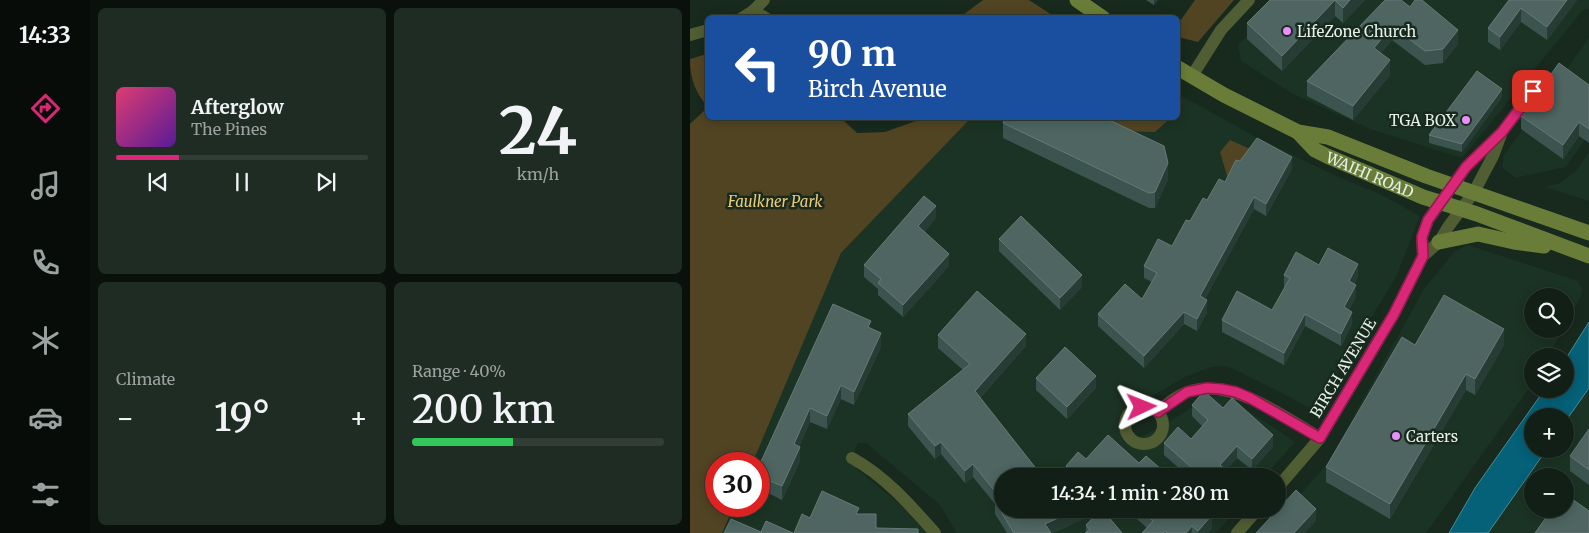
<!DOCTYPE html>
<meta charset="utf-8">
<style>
body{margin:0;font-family:Merriweather,serif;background:#1f2c23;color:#f1f3f6;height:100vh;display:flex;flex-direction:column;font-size:19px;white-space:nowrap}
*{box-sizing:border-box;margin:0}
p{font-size:16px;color:#9ca2a1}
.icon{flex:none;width:28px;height:28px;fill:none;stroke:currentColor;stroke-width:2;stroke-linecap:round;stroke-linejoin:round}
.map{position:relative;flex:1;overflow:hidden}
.sheet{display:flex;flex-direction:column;gap:8px;padding:8px;background:#0a110c;width:600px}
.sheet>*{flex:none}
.banner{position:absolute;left:15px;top:15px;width:475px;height:105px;border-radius:8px;box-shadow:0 2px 12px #0003,0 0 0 1px #313d35;background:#1a4fa0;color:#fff;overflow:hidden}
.buttons{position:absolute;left:834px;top:288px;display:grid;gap:10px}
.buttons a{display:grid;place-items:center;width:50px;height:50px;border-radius:50%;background:#121f16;box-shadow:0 2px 12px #0003,0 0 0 1px #313d35;font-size:25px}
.speed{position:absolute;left:15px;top:452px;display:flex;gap:10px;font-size:25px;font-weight:700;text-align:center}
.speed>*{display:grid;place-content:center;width:65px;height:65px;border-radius:50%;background:#121f16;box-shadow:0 2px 12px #0003,0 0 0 1px #313d35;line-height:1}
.speed .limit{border:8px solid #d22;background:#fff;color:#111}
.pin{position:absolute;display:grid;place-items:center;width:42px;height:42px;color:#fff;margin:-21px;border-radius:10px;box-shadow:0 2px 8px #0006}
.me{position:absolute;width:55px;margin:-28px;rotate:88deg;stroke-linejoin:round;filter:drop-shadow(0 0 4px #0008)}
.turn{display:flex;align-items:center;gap:18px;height:105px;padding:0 20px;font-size:22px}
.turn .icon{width:65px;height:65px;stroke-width:2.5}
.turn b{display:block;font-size:35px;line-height:42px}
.big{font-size:38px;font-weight:600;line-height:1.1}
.sheet .card{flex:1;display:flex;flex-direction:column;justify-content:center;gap:8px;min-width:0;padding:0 18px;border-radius:8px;background:#1f2c23}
.sheet .dial{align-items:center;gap:0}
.dial b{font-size:65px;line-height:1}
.song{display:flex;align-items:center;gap:15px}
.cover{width:60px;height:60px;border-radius:8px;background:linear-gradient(135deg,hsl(340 70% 55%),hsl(270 70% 35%))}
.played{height:5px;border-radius:2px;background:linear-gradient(90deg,#db2777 25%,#313d35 25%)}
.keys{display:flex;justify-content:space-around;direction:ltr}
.heat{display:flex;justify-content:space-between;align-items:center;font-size:28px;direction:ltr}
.charge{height:8px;border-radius:4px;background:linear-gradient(90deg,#34c759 40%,#313d35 0)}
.sheet .tiles{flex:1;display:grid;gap:8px;grid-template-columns:repeat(2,1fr)}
.trip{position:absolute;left:304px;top:468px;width:292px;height:50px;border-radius:25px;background:#121f16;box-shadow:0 2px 12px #0003,0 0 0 1px #313d35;font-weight:600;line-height:50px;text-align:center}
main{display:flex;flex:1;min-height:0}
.tab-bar{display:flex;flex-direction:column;width:90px;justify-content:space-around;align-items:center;background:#070c09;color:#9ca2a1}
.tab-bar .icon{width:35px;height:35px}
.tab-bar .current{color:#db2777}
.tab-bar b{font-size:22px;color:#f1f3f6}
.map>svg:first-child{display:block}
</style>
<main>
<nav class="tab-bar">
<b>14:33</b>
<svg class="icon current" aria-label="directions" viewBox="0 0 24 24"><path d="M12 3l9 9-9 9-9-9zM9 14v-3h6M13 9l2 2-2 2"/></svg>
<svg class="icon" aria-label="music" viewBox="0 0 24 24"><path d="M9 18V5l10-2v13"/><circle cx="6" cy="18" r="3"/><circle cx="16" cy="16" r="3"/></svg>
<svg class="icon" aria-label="phone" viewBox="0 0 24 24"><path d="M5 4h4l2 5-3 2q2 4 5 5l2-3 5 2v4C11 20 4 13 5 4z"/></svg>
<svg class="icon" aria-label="climate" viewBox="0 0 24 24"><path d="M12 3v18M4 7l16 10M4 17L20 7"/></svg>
<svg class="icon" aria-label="car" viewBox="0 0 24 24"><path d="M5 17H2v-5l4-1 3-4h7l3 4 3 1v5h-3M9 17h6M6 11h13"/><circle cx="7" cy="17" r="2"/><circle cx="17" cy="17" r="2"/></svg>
<svg class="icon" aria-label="filters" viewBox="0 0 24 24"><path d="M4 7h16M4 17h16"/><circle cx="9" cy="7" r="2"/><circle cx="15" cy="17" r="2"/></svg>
</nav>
<section class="sheet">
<div class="tiles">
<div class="card">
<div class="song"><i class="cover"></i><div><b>Afterglow</b><p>The Pines</p></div></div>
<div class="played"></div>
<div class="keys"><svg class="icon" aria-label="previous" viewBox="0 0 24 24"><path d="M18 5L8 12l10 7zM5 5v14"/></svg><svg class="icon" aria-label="pause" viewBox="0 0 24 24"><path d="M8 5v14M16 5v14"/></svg><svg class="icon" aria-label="next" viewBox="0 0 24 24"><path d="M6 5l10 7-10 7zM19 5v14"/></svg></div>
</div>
<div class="card dial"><b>24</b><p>km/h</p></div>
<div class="card"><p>Climate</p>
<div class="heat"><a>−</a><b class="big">19°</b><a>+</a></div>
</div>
<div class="card"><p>Range · 40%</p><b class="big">200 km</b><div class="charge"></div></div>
</div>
</section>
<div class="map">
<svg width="899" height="533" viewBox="0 0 899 533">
<rect width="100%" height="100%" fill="#18291e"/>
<g fill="#1b3324" fill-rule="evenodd">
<path d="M592,0H899V9L893,10L772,158L680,129L601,93L551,61L548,45Z"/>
<path d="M899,38V134L876,167L825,178L812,167L814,155Z"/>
<path d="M488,94L568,138L642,174L692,195L730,216L707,275L625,411L588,391L537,366L521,367L495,377L438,410L437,431L447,439L469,428L517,398L532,394L588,430L605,442L575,476H312V509H547L526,533H267L249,504L176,443H168L161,459L168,470L224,516L237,533H32L44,506H69V464H62L151,253L281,118H488Z"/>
<path d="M899,152V201L855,187L870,183L886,171Z"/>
<path d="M778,245L888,281L892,289L891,296L875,325V296H842V329H873L858,356H842V384L736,533H576L637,464L734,289L764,252Z"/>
<path d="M899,381V533H795L853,449H875V416ZM842,476H875V509H842Z"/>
</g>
<g fill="#514423">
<path d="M293,0H339L365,17H270Z"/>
<path d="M505,0H544L508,42L488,37V24Z"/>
<path d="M17,54H18L17,106C5,92 0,78 0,59Z"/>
<path d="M17,108L18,118H151L167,133L195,132L234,118H281L151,253L62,464H26V506H44L32,533H0V124Z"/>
<path d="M395,118H477V121L465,132L422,131Z"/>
<path d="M540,140L560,149L538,179L530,152Z"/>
</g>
<path fill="#046178" stroke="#488c9a" d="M899,322V388L875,422V416H842V449H857L798,533H759L785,488L855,389H875V360Z"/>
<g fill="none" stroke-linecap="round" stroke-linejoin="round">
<g stroke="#515d33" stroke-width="12">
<path d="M63,11L76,18"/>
<path d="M52,18L63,11L74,0"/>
<path d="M0,35L18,30"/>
<path d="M502,76L531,30L559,0"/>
<path d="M733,256L732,237L738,220L776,167L812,132L843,91"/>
<circle cx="454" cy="425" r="19"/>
<path d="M468,412C478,403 490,393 504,390C546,381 595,417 630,438"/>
<path d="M162,458C195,476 221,506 245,533"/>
<path d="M588,487L630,438L704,314L733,256L749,242L758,227L784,192L803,156L812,132"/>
<path d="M547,533L568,509"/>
</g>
<g stroke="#6a7d38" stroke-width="15">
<path d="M387,0L413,18"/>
<path d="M488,68L534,95L608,132L638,137L736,176L899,233"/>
<path id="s1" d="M608,132L625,150L637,156L733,197L787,214L899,256"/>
<path d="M749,242L788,234L824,242L854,246"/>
</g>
</g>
<g fill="#3c5450">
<path d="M456,0H468L464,5Z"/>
<path d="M580,0H675L653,23L645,16L592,71L557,39V23Z"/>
<path d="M819,0H887L857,40L831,22L810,50L798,42V28Z"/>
<path d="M720,7L768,44L753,63L735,65L702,40L691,53L700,75L663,120L617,96V81Z"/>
<path d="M899,85V143L889,136L873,159L831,129V116Z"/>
<path d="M812,97L772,152L739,143V135Z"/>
<path d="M313,123L478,179L465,208H459L313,138Z"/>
<path d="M550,161L602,169L576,216L564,209L515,299L517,312L507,331L494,324L454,368L408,326V314L452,299L462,282L454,278V266L482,246L517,200L535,182Z"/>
<path d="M246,218L234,232L259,266L213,317L188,295V289L174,277V265Z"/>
<path d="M309,239L392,287L370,310L309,251Z"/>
<path d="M629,265L668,276L664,284L666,297L659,310L662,324L651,346L615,326L594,365L532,332V320L582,310L595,287H594V275Z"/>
<path d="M181,328L191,347L164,405L151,399L137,429L120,422L109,447L110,461L92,500L80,494L76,501L69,498V466Z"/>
<path d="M248,335L336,346L290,398L312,509H415L413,510L432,533L396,532V525L408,512L363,533H317L305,514V504L283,477L275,483L251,454L245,459L218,426V414L273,370L248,348Z"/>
<path d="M725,345H814L785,395L776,390L700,519L636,482V467Z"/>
<path d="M346,378L406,388L377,419L346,390Z"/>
<path d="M502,405L533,408L583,447L562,470L547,458L536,470L543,476H498L474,455V443L501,439L512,426L502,416Z"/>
<path d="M899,429V485L880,471V456Z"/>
<path d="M396,459L449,463L479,476H376V466Z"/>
<path d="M436,509H515L522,528L518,533H452L457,528Z"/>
</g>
<g fill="#263c35">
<path d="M464,0H468L464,5Z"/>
<path d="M645,0V16L592,71V56Z"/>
<path d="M660,0H675L653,23V8Z"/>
<path d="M877,0H887L857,40V27Z"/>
<path d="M831,8V22L810,50V37Z"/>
<path d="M702,26V40L684,62V48Z"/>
<path d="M768,30V44L753,63V49Z"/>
<path d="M700,60V75L663,120V106Z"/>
<path d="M812,89V97L772,152V144Z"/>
<path d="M889,122V136L873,159V145Z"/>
<path d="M602,157V169L576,216V204Z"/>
<path d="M478,163V179L465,208V192Z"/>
<path d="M564,197V209L510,308V296Z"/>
<path d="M246,206V218L228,238V226Z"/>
<path d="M259,254V266L213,317V305Z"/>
<path d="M668,264V276L659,293V281Z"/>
<path d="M392,275V287L370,310V298Z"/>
<path d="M666,285V297L654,319V307Z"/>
<path d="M517,300V312L507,331V319Z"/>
<path d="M494,312V324L454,368V356Z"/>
<path d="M662,312V324L651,346V334Z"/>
<path d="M615,314V326L594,365V353Z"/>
<path d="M814,329V345L785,395V379Z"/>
<path d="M191,333V347L164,405V392Z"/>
<path d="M336,334V346L285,403V391Z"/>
<path d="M776,374V390L700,519V504Z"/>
<path d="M406,376V388L377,419V407Z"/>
<path d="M151,385V399L137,429V416Z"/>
<path d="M120,408V422L104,458V444Z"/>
<path d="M583,435V447L562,470V459Z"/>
<path d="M251,442V454L245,459V446Z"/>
<path d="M547,446V458L531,476L530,465Z"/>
<path d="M110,447V461L92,500V486Z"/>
<path d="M283,464V477L275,483V471Z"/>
<path d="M80,481V494L76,501V488Z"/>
<path d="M388,509H415L363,533H355V524Z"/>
<path d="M626,509V521L615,533H604Z"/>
<path d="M522,515V528L518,533H508V531Z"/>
<path d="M502,526V533H496Z"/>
</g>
<g fill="#4e6561" stroke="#667a76">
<path d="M580,0H660L653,8L645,0L592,56L557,23Z"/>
<path d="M695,0H711L720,7L725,0H732L768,30L753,49L735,51L702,26L684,48L700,60L663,106L617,81Z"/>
<path d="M819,0H877L857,27L831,8L810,37L798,28Z"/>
<path d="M869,63L899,85V129L889,122L873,145L831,116Z"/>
<path d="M787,71L812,89L772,144L739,135Z"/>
<path d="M315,118H415L474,146L478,163L465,192L459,193L313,123Z"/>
<path d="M567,138L602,157L576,204L564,197L510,296L517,300L507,319L494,312L454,356L408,314L435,284L452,299L467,273L454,266L468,239L482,246L496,220L500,221L513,198L517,200L529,179L535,182L546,160L550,161Z"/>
<path d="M234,196L246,206L228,226L259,254L213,305L188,283L191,279L174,265Z"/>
<path d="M331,216L392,275L370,298L309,239Z"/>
<path d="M638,248L668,264L659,281L666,285L654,307L662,312L651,334L615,314L594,353L532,320L547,291L582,310L600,278L594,275L606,252L629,265Z"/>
<path d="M287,291L336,334L285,391L352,476H312V509H388L355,524L361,533H324L305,502L311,499L283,464L275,471L251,442L245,446L218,414L280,364L248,335Z"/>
<path d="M754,295L814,329L785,379L776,374L700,504L636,467L712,337L725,345Z"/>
<path d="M143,304L181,321L178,327L191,333L164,392L151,385L137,416L120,408L104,444L110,447L92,486L80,481L76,488L69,484V466Z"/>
<path d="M375,347L406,376L377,407L346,378Z"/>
<path d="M514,391L533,408L542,398L583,435L562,459L547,446L530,465L543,476H511L474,443L488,427L501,439L518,420L502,405Z"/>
<path d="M899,429V470L880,456Z"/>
<path d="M418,435L449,463L456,456L479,476H381L384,473L376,466L388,452L396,459Z"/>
<path d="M606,490L626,509L604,533H566Z"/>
<path d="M132,491L169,508L166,514H186V528L228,529V533H104L112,514L120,518Z"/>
<path d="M875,494L899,511V533H845L862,509H875Z"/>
<path d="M411,509H412L432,533H395L400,530L396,525Z"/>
<path d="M450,509H515L522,515L508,531L502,526L496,533H477L475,531L473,533H452L463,521Z"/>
<path d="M41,519L71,532L76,521L103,533H34Z"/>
</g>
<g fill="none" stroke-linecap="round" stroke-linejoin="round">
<g stroke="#8e194d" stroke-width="12">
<path id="route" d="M452,407H458L468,412L497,392L517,388L531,389L546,392L560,398L630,438L704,314L733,256L732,237L738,220L776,167L812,132L843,91"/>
</g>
<use href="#route" stroke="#db2777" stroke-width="9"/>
</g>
<g fill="#eb8dfc" stroke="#18291e" stroke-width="2">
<circle cx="597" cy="31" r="5"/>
<circle cx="776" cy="120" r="5"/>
<circle cx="706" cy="436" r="5"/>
</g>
<g text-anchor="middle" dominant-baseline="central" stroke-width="5" stroke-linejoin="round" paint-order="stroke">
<g font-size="15" fill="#e5f0e8" stroke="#18291e" text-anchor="start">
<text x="607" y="31">LifeZone Church</text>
<text x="766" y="120" text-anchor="end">TGA BOX</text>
<text x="716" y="436">Carters</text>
</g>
<g font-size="15" fill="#e5f0e8" stroke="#18291e">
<text stroke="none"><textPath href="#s1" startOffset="85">WAIHI ROAD</textPath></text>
<text transform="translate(653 368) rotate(-59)">BIRCH AVENUE</text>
</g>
<g font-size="15" font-style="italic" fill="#edcc75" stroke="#18291e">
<text x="85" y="201">Faulkner Park</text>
</g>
</g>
</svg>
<div class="buttons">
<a><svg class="icon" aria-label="search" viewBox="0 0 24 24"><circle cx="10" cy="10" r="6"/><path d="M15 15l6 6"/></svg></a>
<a><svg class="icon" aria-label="layers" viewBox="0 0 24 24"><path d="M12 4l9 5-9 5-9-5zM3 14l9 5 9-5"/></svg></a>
<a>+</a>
<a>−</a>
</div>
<div class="speed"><div class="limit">30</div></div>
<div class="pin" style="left:843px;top:91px;background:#d93025"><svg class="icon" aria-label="arrive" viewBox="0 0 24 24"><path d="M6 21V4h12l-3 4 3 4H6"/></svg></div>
<svg class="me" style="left:452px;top:407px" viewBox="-20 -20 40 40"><path d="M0-17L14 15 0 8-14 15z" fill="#db2777" stroke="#fff" stroke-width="4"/></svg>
<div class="trip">14:34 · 1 min · 280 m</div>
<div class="banner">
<div class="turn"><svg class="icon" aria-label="left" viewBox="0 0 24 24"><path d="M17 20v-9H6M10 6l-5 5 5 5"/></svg><div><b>90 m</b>Birch Avenue</div></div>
</div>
</div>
</main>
